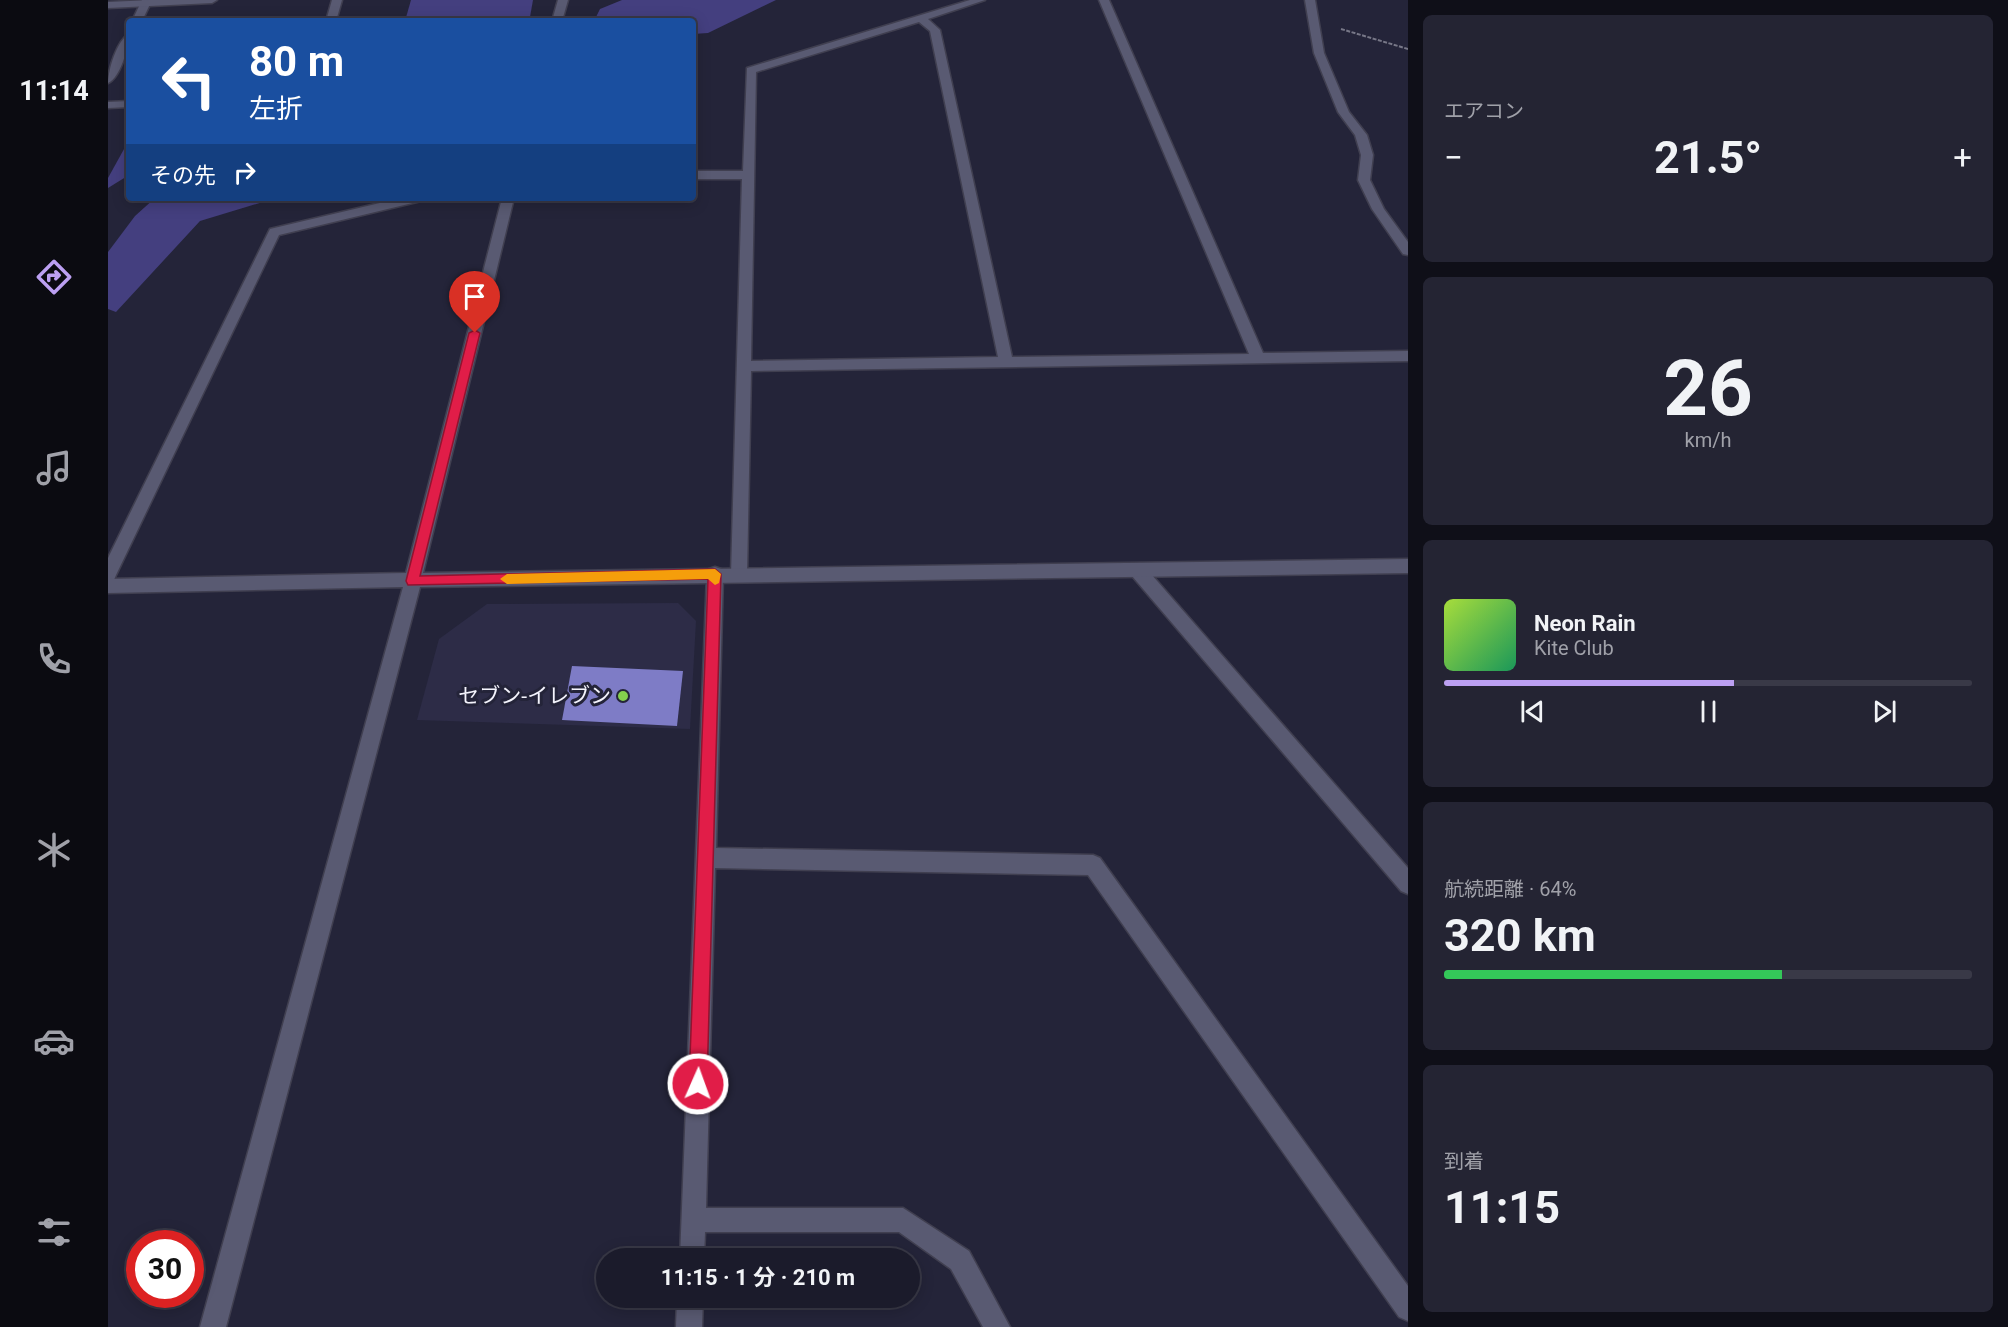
<!DOCTYPE html>
<html lang="ja">
<meta charset="utf-8">
<style>
body{margin:0;font-family:Roboto,"Noto Sans JP",sans-serif;background:#242433;color:#f1f3f6;height:100vh;display:flex;flex-direction:column;font-size:22px;white-space:nowrap}
*{box-sizing:border-box;margin:0}
p{font-size:20px;color:#a0a1a9}
.icon{flex:none;width:33px;height:33px;fill:none;stroke:currentColor;stroke-width:2;stroke-linecap:round;stroke-linejoin:round}
.map{position:relative;flex:1;overflow:hidden}
.side{display:flex;flex-direction:column;gap:15px;padding:15px;background:#0f0f18;width:600px}
.side>*{flex:none}
.top-card{position:absolute;left:18px;top:18px;width:570px;height:183px;border-radius:6px;box-shadow:0 3px 15px #0003,0 0 0 2px #393947;background:#1a4fa0;color:#fff;overflow:hidden}
.speed{position:absolute;left:18px;top:1230px;display:flex;gap:12px;font-size:30px;font-weight:700;text-align:center}
.speed>*{display:grid;place-content:center;width:78px;height:78px;border-radius:50%;background:#1b1b2b;box-shadow:0 3px 15px #0003,0 0 0 2px #393947;line-height:1}
.speed .limit{border:9px solid #d22;background:#fff;color:#111}
.pin{position:absolute;display:grid;place-items:center;width:51px;height:51px;color:#fff;margin:-62px -26px;border-radius:50% 50% 50% 0;rotate:-45deg;box-shadow:0 0 6px #0007}
.pin .icon{rotate:45deg}
.me{position:absolute;width:66px;margin:-33px;rotate:2deg;stroke-linejoin:round;filter:drop-shadow(0 0 4px #0008)}
.turn{display:flex;align-items:center;gap:21px;height:126px;padding:0 24px;font-size:27px}
.turn .icon{width:78px;height:78px;stroke-width:2.5}
.turn b{display:block;font-size:42px;line-height:51px}
.then{display:flex;align-items:center;height:57px;padding:0 24px;background:#0003;gap:12px;font-size:22px}
.big{font-size:45px;font-weight:700;line-height:1.1}
.side .widget{flex:1;display:flex;flex-direction:column;justify-content:center;gap:9px;min-width:0;padding:0 21px;border-radius:9px;background:#242433}
.side .dial{align-items:center;gap:0}
.dial b{font-size:78px;line-height:1}
.song{display:flex;align-items:center;gap:18px}
.cover{width:72px;height:72px;border-radius:9px;background:linear-gradient(135deg,hsl(80 70% 55%),hsl(150 70% 35%))}
.played{height:6px;border-radius:3px;background:linear-gradient(90deg,#bca0f2 55%,#393947 55%)}
.keys{display:flex;justify-content:space-around;direction:ltr}
.heat{display:flex;justify-content:space-between;align-items:center;font-size:33px;direction:ltr}
.charge{height:9px;border-radius:4px;background:linear-gradient(90deg,#34c759 64%,#393947 0)}
.trip{position:absolute;left:488px;top:1248px;width:324px;height:60px;border-radius:30px;background:#1b1b2b;box-shadow:0 3px 15px #0003,0 0 0 2px #393947;font-weight:700;line-height:60px;text-align:center}
main{display:flex;flex:1;min-height:0}
.tab-bar{display:flex;flex-direction:column;width:108px;justify-content:space-around;align-items:center;background:#0b0b11;color:#a0a1a9}
.tab-bar .icon{width:42px;height:42px}
.tab-bar .selected{color:#bca0f2}
.tab-bar b{font-size:27px;color:#f1f3f6}
.map>svg:first-child{display:block}
</style>
<main>
<nav class="tab-bar">
<b>11:14</b>
<svg class="icon selected" aria-label="directions" viewBox="0 0 24 24"><path d="M12 3l9 9-9 9-9-9zM9 14v-3h6M13 9l2 2-2 2"/></svg>
<svg class="icon" aria-label="music" viewBox="0 0 24 24"><path d="M9 18V5l10-2v13"/><circle cx="6" cy="18" r="3"/><circle cx="16" cy="16" r="3"/></svg>
<svg class="icon" aria-label="phone" viewBox="0 0 24 24"><path d="M5 4h4l2 5-3 2q2 4 5 5l2-3 5 2v4C11 20 4 13 5 4z"/></svg>
<svg class="icon" aria-label="climate" viewBox="0 0 24 24"><path d="M12 3v18M4 7l16 10M4 17L20 7"/></svg>
<svg class="icon" aria-label="car" viewBox="0 0 24 24"><path d="M5 17H2v-5l4-1 3-4h7l3 4 3 1v5h-3M9 17h6M6 11h13"/><circle cx="7" cy="17" r="2"/><circle cx="17" cy="17" r="2"/></svg>
<svg class="icon" aria-label="filters" viewBox="0 0 24 24"><path d="M4 7h16M4 17h16"/><circle cx="9" cy="7" r="2"/><circle cx="15" cy="17" r="2"/></svg>
</nav>
<div class="map">
<svg width="1300" height="1327" viewBox="0 0 1300 1327">
<rect width="100%" height="100%" fill="#242439"/>
<path fill="#2d2c47" d="M570,603L588,621L582,729L309,720L331,639L379,604Z"/>
<g fill="#443f7f">
<path d="M303,0H425L422,17L411,21H297Z"/>
<path d="M514,0H668L600,33L585,34V21H486L492,9Z"/>
<path d="M21,140V175L0,188V178Z"/>
<path d="M47,198H168L92,221L8,312L0,309V252L27,216Z"/>
</g>
<path fill="#7e7cc6" d="M464,666L575,671L569,726L454,720Z"/>
<g fill="none" stroke-linecap="round" stroke-linejoin="round">
<g stroke="#403f50" stroke-width="3">
<g id="street">
<path d="M34,0H44L34,21H24Z"/>
<path d="M224,0H234L228,21H218Z"/>
<path d="M862,0H877L820,19L832,30L904,357L1141,354L991,0H1001L1155,353L1300,351V361L643,371L639,575L637,580L631,582L625,580L623,575L634,179H585V171H635L639,68ZM811,22L822,31L890,357L643,361L648,72Z"/>
<path d="M1197,0H1207L1216,53L1241,112L1259,135L1265,155L1262,180L1276,209L1300,242V255L1295,254L1264,209L1250,180L1253,155L1247,135L1230,112L1206,53Z"/>
<path d="M21,34C21,47 12,78 0,83C0,70 9,40 21,34Z"/>
<path d="M21,101V107L0,108V102Z"/>
<path d="M293,198H315L313,201L171,235L8,575L6,580L0,582V558L162,229Z"/>
<path d="M1030,564L1036,566L1300,868V894L1293,891L1024,576L1022,571L1024,566Z"/>
<path d="M607,567L613,569L615,574L608,848L985,855L992,858L1300,1286V1321L1291,1317L980,875L607,868L598,1208H795L861,1251L902,1327H875L843,1269L791,1232H597L596,1258H572L599,574L601,569Z"/>
<path d="M569,1298H595L594,1327H568Z"/>
</g>
</g>
<g stroke="#403f50" stroke-width="3">
<g id="secondary">
<path d="M43,0H109L104,3L0,8V2Z"/>
<path d="M450,0H460L454,21H444Z"/>
<path d="M394,198H406L315,573L1300,559V573L312,587L118,1327H92L295,587L0,593V579L298,573Z"/>
</g>
</g>
<path stroke="#777787" stroke-width="2" stroke-dasharray="4 1.5" stroke-linecap="butt" d="M1233,29L1300,49"/>
<use href="#street" fill="#595a72" fill-rule="evenodd"/>
<use href="#secondary" fill="#595a72" fill-rule="evenodd"/>
</g>
<path fill="#e11d48" stroke="#92132f" stroke-width="1.5" d="M367,330L372,333L312,576L607,569L613,574L599,1084L596,1090L590,1093L584,1090L581,1084L600,579L300,585L298,581L361,333Z"/>
<path fill="#f59e0b" d="M607,569L613,574L611,583L607,585L600,579L399,584L392,579L399,574Z"/>
<circle fill="#84cf4d" stroke="#242439" stroke-width="2" cx="515" cy="696" r="6"/>
<g text-anchor="middle" dominant-baseline="central" stroke-width="6" stroke-linejoin="round" paint-order="stroke">
<g font-size="21" fill="#f4f4fd" stroke="#242439" text-anchor="end">
<text x="503" y="696">セブン-イレブン</text>
</g>
</g>
</svg>
<div class="speed"><div class="limit">30</div></div>
<div class="pin" style="left:367px;top:333px;background:#d93025"><svg class="icon" aria-label="arrive" viewBox="0 0 24 24"><path d="M6 21V4h12l-3 4 3 4H6"/></svg></div>
<svg class="me" style="left:590px;top:1084px" viewBox="-20 -20 40 40"><circle r="17" fill="#e11d48" stroke="#fff" stroke-width="3"/><path d="M0-11L8 9 0 5-8 9z" fill="#fff"/></svg>
<div class="trip">11:15 · 1 分 · 210 m</div>
<div class="top-card">
<div class="turn"><svg class="icon" aria-label="left" viewBox="0 0 24 24"><path d="M17 20v-9H6M10 6l-5 5 5 5"/></svg><div><b>80 m</b>左折</div></div>
<div class="then">その先<svg class="icon" aria-label="right" viewBox="0 0 24 24"><path d="M7 20v-9h11M14 6l5 5-5 5"/></svg></div>
</div>
</div>
<section class="side">
<div class="widget"><p>エアコン</p>
<div class="heat"><a>−</a><b class="big">21.5°</b><a>+</a></div>
</div>
<div class="widget dial"><b>26</b><p>km/h</p></div>
<div class="widget">
<div class="song"><i class="cover"></i><div><b>Neon Rain</b><p>Kite Club</p></div></div>
<div class="played"></div>
<div class="keys"><svg class="icon" aria-label="previous" viewBox="0 0 24 24"><path d="M18 5L8 12l10 7zM5 5v14"/></svg><svg class="icon" aria-label="pause" viewBox="0 0 24 24"><path d="M8 5v14M16 5v14"/></svg><svg class="icon" aria-label="next" viewBox="0 0 24 24"><path d="M6 5l10 7-10 7zM19 5v14"/></svg></div>
</div>
<div class="widget"><p>航続距離 · 64%</p><b class="big">320 km</b><div class="charge"></div></div>
<div class="widget"><p>到着</p><b class="big">11:15</b></div>
</section>
</main>
